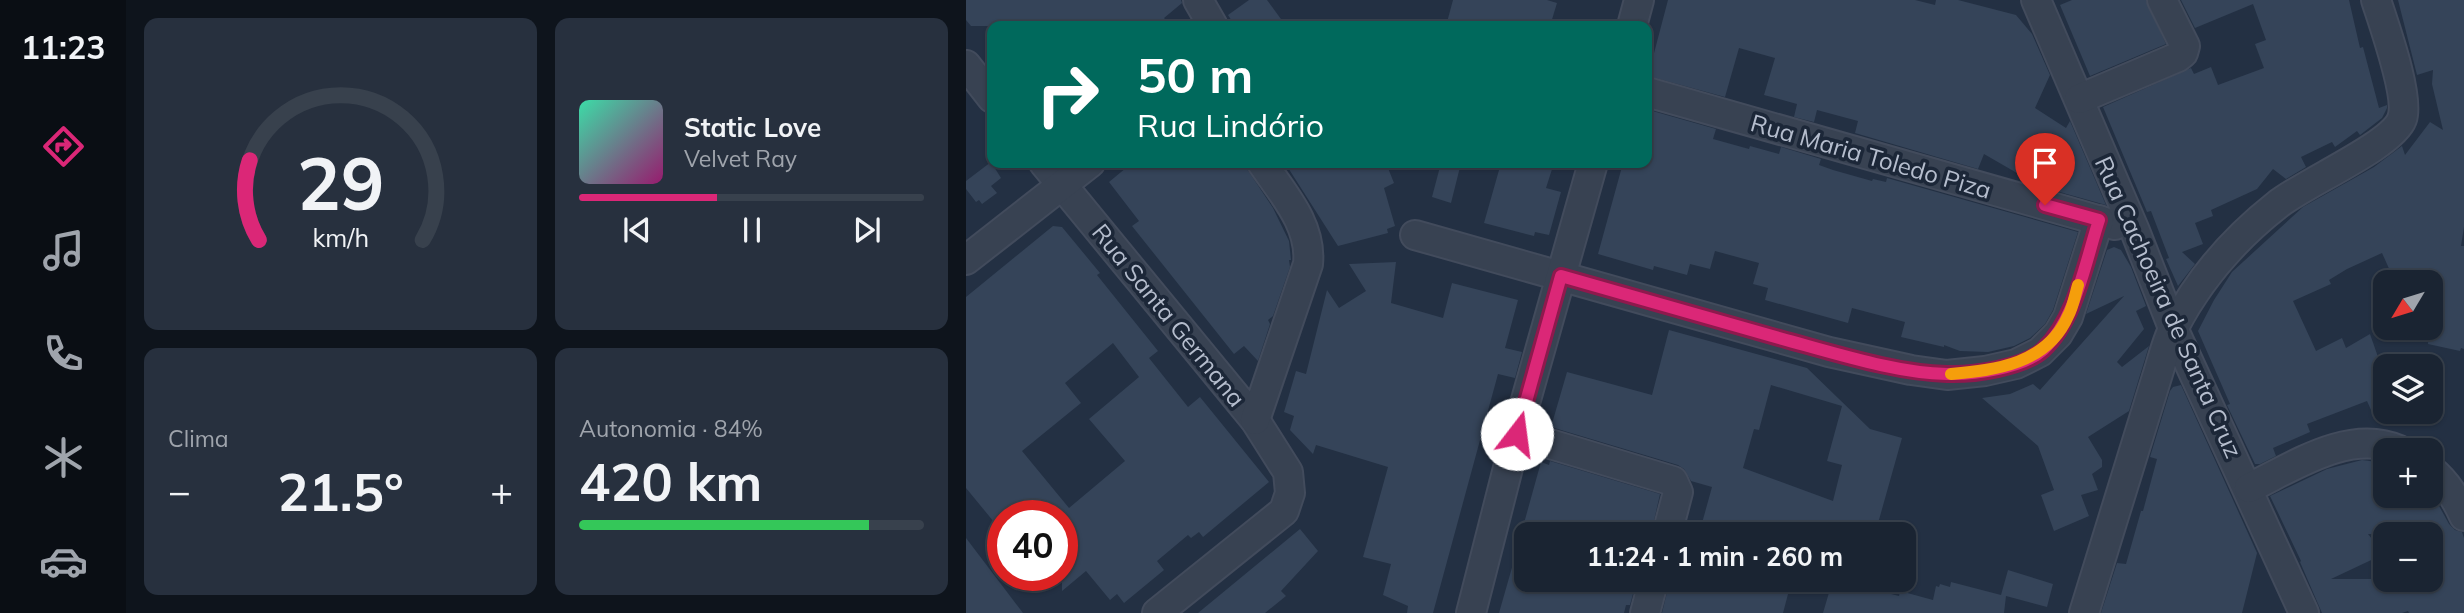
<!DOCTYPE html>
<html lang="pt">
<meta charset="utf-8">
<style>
body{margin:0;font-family:Mulish,sans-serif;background:#27303e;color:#f1f3f6;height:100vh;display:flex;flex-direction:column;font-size:26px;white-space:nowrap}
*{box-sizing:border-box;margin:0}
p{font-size:23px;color:#9fa4ac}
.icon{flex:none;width:38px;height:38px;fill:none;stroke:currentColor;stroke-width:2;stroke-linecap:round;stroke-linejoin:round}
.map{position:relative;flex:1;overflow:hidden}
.details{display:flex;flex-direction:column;gap:18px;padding:18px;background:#0e141c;width:840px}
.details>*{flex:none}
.top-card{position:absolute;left:21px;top:21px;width:665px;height:147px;border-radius:14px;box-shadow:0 2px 5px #0004,0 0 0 2px #38414d;background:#00695c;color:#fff;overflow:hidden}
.needle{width:46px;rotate:232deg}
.controls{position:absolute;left:1407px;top:270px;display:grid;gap:14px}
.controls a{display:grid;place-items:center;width:70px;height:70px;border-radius:14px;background:#1a2432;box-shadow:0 2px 5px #0004,0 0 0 2px #38414d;font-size:35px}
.speed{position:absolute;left:21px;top:500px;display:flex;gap:14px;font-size:35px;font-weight:700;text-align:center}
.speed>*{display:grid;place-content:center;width:91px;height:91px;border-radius:50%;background:#1a2432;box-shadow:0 2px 5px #0004,0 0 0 2px #38414d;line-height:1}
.speed .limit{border:10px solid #d22;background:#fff;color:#111}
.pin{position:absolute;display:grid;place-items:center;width:60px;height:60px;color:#fff;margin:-72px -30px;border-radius:50% 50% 50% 0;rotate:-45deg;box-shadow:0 0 7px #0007}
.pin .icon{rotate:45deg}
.me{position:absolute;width:77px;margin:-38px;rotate:15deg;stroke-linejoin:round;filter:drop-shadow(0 0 5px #0008)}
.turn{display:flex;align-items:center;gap:24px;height:147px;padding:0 35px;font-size:32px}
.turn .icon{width:91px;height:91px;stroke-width:2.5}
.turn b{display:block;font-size:49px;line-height:60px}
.big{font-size:52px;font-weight:700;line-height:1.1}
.details .tile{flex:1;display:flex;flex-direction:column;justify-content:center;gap:10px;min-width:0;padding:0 24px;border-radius:14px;background:#27303e}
.details .dial{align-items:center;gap:0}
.dial svg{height:182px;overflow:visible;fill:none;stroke:#38414d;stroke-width:7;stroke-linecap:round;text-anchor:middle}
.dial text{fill:#f1f3f6;stroke:none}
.song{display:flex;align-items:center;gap:21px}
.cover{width:84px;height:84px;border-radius:10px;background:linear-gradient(135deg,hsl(160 70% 55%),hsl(320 70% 35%))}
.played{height:7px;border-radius:4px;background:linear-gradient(90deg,#db2777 40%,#38414d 40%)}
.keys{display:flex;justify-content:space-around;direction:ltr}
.heat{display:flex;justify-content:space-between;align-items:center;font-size:38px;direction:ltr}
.charge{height:10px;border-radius:5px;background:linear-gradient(90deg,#34c759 84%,#38414d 0)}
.details .tiles{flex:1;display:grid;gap:18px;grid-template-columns:repeat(2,1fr)}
.trip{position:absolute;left:548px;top:522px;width:402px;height:70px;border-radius:14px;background:#1a2432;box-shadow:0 2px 5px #0004,0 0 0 2px #38414d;font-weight:700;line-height:70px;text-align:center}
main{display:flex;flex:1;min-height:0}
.menu{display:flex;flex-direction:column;width:126px;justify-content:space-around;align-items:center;background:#0a0e14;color:#9fa4ac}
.menu .icon{width:49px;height:49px}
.menu .current{color:#db2777}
.menu b{font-size:32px;color:#f1f3f6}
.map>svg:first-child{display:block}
</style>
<main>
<nav class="menu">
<b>11:23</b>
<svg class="icon current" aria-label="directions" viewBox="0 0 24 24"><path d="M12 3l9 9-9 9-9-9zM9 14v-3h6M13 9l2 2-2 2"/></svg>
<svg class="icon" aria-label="music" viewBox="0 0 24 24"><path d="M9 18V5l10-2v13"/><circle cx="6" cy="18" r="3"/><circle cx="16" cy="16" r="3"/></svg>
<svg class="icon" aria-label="phone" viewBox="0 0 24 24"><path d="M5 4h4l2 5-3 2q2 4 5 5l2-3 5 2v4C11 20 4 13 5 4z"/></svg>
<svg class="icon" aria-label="climate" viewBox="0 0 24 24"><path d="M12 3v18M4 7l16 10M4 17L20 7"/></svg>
<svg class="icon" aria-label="car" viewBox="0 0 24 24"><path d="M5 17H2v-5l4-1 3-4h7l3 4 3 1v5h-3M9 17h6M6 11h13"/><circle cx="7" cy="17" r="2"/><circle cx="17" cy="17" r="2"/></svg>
</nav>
<section class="details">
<div class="tiles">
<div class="tile dial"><svg viewBox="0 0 100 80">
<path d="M14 69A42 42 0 1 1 86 69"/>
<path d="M14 69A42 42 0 0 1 10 34" stroke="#db2777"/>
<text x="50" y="56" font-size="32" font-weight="700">29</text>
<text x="50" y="72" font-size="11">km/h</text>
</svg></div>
<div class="tile">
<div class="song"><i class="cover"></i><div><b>Static Love</b><p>Velvet Ray</p></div></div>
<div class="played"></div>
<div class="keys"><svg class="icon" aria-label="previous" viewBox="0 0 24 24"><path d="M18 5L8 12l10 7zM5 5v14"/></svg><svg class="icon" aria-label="pause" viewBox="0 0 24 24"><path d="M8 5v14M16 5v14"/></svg><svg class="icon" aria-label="next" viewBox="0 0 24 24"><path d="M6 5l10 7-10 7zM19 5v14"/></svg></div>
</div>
<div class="tile"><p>Clima</p>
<div class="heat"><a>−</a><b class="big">21.5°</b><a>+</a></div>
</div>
<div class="tile"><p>Autonomia · 84%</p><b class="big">420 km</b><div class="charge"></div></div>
</div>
</section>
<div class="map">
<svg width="1498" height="613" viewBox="0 0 1498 613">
<rect width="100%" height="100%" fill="#233043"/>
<g fill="#354459" fill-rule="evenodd">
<path d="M0,0H215L216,3L198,18L205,26H5L0,20Z"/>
<path d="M283,0H301L320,26H269L262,15Z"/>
<path d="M487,0H581L591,3L584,26H480Z"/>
<path d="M702,0H949L969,5L970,0H992L1050,15L1066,34L1084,75L1069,108L1100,128L1104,121L1140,205L1062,183L1063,180L1018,154L1012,169L889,133L892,121L851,110L848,122L828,117L831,104L798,95L809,58L773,48L759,97L682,76Z"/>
<path d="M1106,0H1180L1200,44L1124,76L1094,5Z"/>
<path d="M1215,0H1383L1394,48L1397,47L1413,108L1421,105V108L1416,118L1394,135L1391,131L1369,147L1366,142L1335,157L1340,167L1320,179L1307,169L1291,189L1245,210L1247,216L1229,223L1237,244L1216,252L1229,264L1212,286L1200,259L1203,258L1185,211L1181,212L1137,107L1225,68L1228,74L1245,67L1252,85L1298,68L1289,44L1300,40L1287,4L1229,28Z"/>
<path d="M1432,0H1498V227L1495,246H1498V349L1495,348L1494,351L1462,344L1465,280L1425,273L1416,253L1381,269L1363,280L1365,284L1327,301L1350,351L1376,338L1380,348L1404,334L1419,377V405L1405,410L1401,401L1341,424L1344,432L1307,448L1310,456L1294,464H1289L1261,405L1264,404L1232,331L1248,300L1266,272L1337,207L1408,167L1436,146L1439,155L1464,122L1477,130L1466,84L1467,70L1451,75Z"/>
<path d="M683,110L750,129L747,139L783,149L784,146L813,154L815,147L855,159L853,165L867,170L906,181L907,179L920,182L921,178L1112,232L1087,310L1079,324L1064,338L1048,346L1022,352L994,351L978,345V347L935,337L939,322L886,308L882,323L799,300L802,288L787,284L793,263L749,251L744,269L724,264L721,275L688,266L687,270L632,254L657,163H681V117Z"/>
<path d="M25,162L35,178L25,186L31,193L16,204L13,200L10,202L0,189V181Z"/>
<path d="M166,163H277L307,208L323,241L325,260H323L324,267L307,316L302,320L304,324L292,361L278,346L268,354L166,226L173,221L143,182Z"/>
<path d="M319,163H420L428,183L418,188L429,226L421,229L422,233L372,246Z"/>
<path d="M475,163H495L485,203L466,197Z"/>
<path d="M535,163H588L580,188L595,192L583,235L569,232L568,236L518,223Z"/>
<path d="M87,226L96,227L134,273L131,275L192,351L183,358L222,407L234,397L303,482L237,537L233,532L225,538L222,535L191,561L198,570L158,603L151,594L144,600L120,571L96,591V516H37V533L0,488V297ZM147,343L173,377L123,419L159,461L103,508L56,451L115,403L99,383Z"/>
<path d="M1148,247L1155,250L1165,267L1180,306L1170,311L1178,329L1151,362L1156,367L1183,346L1163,411L1122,437L1136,460V467L1126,474L1132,490L1115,495L1123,516L1088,531L1075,495L1088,490L1072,446L1016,398L1044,394L1067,384L1074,390L1158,296L1120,314L1141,250Z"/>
<path d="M430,262L425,303L477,318L486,283L552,300L539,348L556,352L549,378L532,374L467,613H441L442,606L417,595L425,564L397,557L422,467L350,445L347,454L324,430L328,416L318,412L330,371L340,374L361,290L373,308L400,291L383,264Z"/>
<path d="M703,330L841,368L904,429L936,438L909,534H733L746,487L725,481L718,469L712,465L585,427L601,372L686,395ZM805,385L876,406L861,461L876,465L867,501L777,468L788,429L793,430Z"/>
<path d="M1215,385L1291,553L1276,613H1135L1151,563L1160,564L1175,511H1177L1191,459L1184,457L1204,391L1207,387Z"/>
<path d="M1396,460L1419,463V495H1467L1483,524L1489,530L1496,532L1498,538V613H1443L1442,611L1436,613H1356L1334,562L1335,561L1304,496L1361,469ZM1402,534H1465V579H1365L1418,554Z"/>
<path d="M584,461L694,494L685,534H555L575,462L583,465Z"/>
<path d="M334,529L352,551L315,591L320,596L299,613H232Z"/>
<path d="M555,536L560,537V579H579L602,586L604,580L645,591L648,579H671L664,605H660L658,613H533Z"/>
<path d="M0,538L57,613H0Z"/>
<path d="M1042,570L1087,584L1081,607L1040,596L1038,613H857L867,579H896L894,586L933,596L934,591L967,600L970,586L973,587L974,584L984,587L985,582L1035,595Z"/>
<path d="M721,579H826L817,613H696L704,580L720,584Z"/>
</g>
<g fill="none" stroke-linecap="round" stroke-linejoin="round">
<g stroke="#424b5c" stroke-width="32">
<g id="minor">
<path d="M232,0L247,26"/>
<path d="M1070,0L1169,231L1207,328L1338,613"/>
<path d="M666,26L673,0"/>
<path d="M0,65L26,98"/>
<path d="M681,92L1149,225"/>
<path d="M1113,99L1212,57L1217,53L1219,46L1196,0"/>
<path d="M78,163L289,420L322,472L324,493L318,511L191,613"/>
<path d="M449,235L863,352L945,370L981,375L1019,371L1050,364L1074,352L1092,334L1102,317L1133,220"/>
<path d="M0,260L124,163"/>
<path d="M289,420L342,264C346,225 317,194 296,163"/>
<path d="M551,434L707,481L712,492L701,534"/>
<path d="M1465,470C1480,482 1490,498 1498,516"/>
<path d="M1283,488C1327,467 1383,428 1433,450"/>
<path d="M505,613L554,421L627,163"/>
<path d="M679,613L688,579"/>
<path d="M1118,613L1194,367C1198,353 1202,339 1208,327C1233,279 1269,238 1311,205C1338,183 1426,146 1436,119C1444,97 1418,25 1410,0"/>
</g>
</g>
<use href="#minor" stroke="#384252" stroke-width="28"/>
</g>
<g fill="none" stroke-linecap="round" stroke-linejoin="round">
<g stroke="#8e194d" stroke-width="18">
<path id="route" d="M551,434L595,276C670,297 745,319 820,340C869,353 930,373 981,374C1007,375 1057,368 1077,350C1110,319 1119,263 1133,220L1079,205"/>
</g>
<use href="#route" stroke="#db2777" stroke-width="12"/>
<path stroke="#f59e0b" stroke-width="12" d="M985,374C1030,370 1081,364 1102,316C1107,307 1109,295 1112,285"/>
</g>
<g text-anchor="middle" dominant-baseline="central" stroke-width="7" stroke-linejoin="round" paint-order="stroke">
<g font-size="24" fill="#b5bdcd" stroke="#1c2738">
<text transform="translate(905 156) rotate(16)">Rua Maria Toledo Piza</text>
<text transform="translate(1203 307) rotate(66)">Rua Cachoeira de Santa Cruz</text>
<text transform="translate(203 315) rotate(51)">Rua Santa Germana</text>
</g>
</g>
</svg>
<div class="controls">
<a><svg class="needle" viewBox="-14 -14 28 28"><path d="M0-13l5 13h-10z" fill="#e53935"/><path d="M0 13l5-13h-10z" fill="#9fa4ac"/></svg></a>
<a><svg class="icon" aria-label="layers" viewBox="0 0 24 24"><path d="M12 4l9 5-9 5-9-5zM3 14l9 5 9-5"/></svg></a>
<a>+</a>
<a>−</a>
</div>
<div class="speed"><div class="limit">40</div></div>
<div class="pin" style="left:1079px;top:205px;background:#d93025"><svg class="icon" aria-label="arrive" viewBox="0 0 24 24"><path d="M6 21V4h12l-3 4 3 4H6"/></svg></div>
<svg class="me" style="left:551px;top:434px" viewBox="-20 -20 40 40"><circle r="19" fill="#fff"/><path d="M0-13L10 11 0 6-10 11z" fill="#db2777"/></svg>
<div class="trip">11:24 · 1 min · 260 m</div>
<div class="top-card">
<div class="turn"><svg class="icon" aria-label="right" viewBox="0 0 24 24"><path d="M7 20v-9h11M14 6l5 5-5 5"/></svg><div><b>50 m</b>Rua Lindório</div></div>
</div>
</div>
</main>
